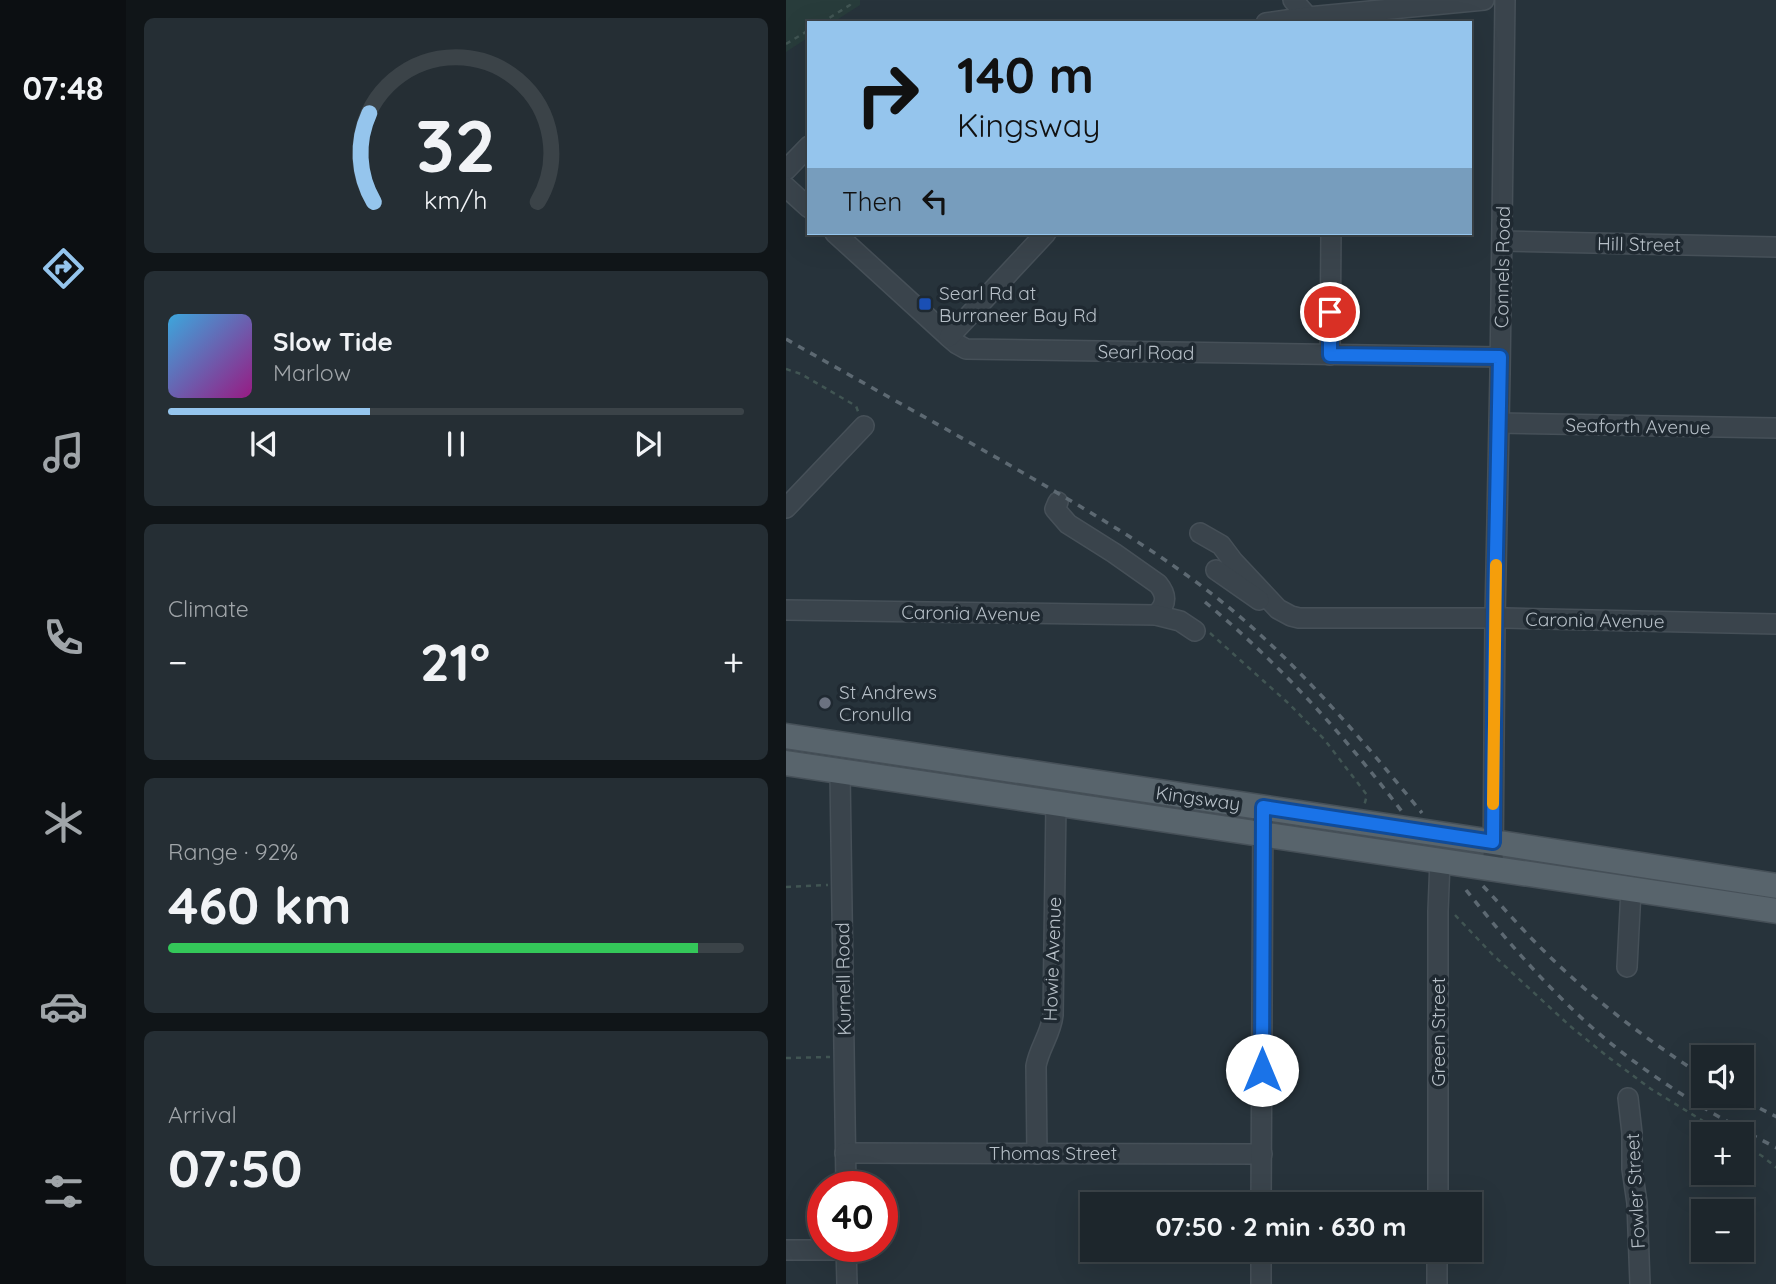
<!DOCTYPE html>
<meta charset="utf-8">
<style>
body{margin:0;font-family:Quicksand,sans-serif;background:#252e34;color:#f1f3f6;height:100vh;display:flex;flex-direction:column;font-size:26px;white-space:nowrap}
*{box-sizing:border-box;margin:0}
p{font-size:23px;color:#a0a5a9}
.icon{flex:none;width:38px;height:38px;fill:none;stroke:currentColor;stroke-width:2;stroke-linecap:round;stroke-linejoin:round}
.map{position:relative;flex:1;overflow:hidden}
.drawer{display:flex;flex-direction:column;gap:18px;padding:18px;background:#101518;width:660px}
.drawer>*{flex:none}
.guide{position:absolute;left:21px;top:21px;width:665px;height:214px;border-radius:0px;box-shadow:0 7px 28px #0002,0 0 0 2px #3b4348;background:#95c5ed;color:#111;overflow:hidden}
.controls{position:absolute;left:905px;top:1045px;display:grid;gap:14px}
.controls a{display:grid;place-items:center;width:63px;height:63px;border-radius:0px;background:#1d262c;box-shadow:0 7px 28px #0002,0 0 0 2px #3b4348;font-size:35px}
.speed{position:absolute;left:21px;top:1171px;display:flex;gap:14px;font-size:35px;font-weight:700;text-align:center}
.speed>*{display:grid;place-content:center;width:91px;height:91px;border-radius:50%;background:#1d262c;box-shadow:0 7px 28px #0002,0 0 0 2px #3b4348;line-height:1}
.speed .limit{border:10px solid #d22;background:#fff;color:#111}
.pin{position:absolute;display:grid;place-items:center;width:60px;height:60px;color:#fff;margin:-30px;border:4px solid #fff;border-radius:50%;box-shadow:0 2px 7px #0007}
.me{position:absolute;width:77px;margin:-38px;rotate:0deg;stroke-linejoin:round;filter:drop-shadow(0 0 5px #0008)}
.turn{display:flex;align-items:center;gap:24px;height:147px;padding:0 35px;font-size:32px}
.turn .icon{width:91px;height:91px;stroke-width:2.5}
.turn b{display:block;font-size:49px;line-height:60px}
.then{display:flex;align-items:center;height:66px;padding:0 35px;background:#0003;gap:14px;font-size:26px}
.big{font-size:52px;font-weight:700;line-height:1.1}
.drawer .widget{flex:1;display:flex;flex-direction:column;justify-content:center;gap:10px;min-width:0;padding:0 24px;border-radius:10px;background:#252e34}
.drawer .dial{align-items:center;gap:0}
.dial svg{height:182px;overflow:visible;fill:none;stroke:#3b4348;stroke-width:7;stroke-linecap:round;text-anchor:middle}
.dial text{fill:#f1f3f6;stroke:none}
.song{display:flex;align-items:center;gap:21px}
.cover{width:84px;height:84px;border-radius:10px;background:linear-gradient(135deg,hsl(200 70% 55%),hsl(310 70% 35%))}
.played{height:7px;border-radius:4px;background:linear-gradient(90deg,#95c5ed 35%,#3b4348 35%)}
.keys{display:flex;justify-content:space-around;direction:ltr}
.heat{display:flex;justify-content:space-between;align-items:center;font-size:38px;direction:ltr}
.charge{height:10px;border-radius:5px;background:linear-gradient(90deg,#34c759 92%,#3b4348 0)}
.trip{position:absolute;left:294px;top:1192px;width:402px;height:70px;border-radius:0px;background:#1d262c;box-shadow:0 7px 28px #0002,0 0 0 2px #3b4348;font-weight:700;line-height:70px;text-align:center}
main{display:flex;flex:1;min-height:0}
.tab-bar{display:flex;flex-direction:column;width:126px;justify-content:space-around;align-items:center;background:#0c0f12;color:#a0a5a9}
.tab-bar .icon{width:49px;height:49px}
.tab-bar .current{color:#95c5ed}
.tab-bar b{font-size:32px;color:#f1f3f6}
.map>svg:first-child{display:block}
</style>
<main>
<nav class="tab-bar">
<b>07:48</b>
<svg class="icon current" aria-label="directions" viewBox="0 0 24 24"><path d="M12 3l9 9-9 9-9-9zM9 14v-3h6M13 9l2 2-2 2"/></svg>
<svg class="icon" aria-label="music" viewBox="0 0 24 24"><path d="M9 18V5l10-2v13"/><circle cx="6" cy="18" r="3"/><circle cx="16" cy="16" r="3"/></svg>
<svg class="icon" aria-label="phone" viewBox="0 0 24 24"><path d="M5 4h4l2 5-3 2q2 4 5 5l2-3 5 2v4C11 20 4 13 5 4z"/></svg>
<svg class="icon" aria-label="climate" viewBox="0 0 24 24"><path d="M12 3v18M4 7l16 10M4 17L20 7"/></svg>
<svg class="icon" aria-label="car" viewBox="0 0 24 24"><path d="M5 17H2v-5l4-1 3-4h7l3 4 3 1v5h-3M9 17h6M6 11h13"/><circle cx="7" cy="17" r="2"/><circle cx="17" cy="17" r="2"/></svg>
<svg class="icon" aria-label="filters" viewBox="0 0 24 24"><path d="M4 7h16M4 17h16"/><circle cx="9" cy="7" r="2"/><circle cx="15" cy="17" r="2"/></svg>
</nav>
<section class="drawer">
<div class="widget dial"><svg viewBox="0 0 100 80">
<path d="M14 69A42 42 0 1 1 86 69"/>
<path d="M14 69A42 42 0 0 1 12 30" stroke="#95c5ed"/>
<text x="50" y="56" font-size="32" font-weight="700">32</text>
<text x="50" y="72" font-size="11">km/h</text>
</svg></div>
<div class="widget">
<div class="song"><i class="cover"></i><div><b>Slow Tide</b><p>Marlow</p></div></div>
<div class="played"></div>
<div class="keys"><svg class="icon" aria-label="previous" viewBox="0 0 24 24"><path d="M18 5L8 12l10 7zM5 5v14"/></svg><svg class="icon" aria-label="pause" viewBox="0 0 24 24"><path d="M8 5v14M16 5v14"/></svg><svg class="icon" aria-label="next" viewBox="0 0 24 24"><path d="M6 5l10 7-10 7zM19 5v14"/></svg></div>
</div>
<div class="widget"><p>Climate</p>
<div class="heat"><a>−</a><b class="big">21°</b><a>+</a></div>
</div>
<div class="widget"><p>Range · 92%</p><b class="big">460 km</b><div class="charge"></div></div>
<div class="widget"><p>Arrival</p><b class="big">07:50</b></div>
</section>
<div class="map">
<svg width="991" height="1284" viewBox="0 0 991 1284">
<rect width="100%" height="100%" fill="#27333b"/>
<g fill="#283c3b">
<path d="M0,0H74V5L46,23H23V37L0,52Z"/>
<path d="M99,763L364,803L386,809L99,769Z"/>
</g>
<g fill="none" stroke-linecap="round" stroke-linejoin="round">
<g stroke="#465058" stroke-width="22">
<g id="minor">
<path d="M507,0L522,17"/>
<path d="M480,23L522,17L698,0"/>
<path d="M0,170L23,146"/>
<path d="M0,187L23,208"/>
<path d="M49,233L163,337L171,344L180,349L714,357"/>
<path d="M716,241L991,247"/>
<path d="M163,337L260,233"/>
<path d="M544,355L545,233"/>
<path d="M713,423L991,428"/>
<path d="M272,502L269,509L282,524L328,553L372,584C382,596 380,605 370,615"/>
<path d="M0,508L78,426"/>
<path d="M414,533L435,545L447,561L492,609L505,616L513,618H720L991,624"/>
<path d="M430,570L473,600"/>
<path d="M0,610L370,615L394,621L409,631"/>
<path d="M54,772L60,1186"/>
<path d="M707,869L709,618L714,374L719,0"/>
<path d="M841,967L845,890"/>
<path d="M842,1098L846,1133V1169L851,1203L854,1284"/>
<path d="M59,1153L476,1154"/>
<path d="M251,1154L250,1066C253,1048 265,1034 267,1015L270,804"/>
<path d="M475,1204L477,807"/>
<path d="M652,1204V911L654,861"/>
<path d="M60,1246L61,1284"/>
<path d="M0,1250H61"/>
<path d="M475,1284V1250"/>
<path d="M651,1284V1250"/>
</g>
</g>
<g stroke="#465058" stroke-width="27">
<g id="major">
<path d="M0,736L707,842L991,886"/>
<path d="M0,763L991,911"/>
</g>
</g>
<g stroke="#415553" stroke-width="2.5" stroke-dasharray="5 5" stroke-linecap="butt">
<path d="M35,23L64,5L66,0"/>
<path d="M0,44L23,30"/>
<path d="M0,369L15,374L70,406L73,414"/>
<path d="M424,633L501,702L538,739L581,795L578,806"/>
<path d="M0,887L42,885"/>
<path d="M669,915L707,955L784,1026L822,1057L865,1089L938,1134"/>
<path d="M0,1058L44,1057"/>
<path d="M956,1144L976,1156L991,1168"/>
</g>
<use href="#minor" stroke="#3a444c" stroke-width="19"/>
<use href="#major" stroke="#58646c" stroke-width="24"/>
<g stroke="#5d6972" stroke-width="3.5" stroke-dasharray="7 7" stroke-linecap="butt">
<path d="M0,339C87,389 176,437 263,488C328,526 394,566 452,615C521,674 579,743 636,813"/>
<path d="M419,602C494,664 559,736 617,813"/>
<path d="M697,886C715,905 733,926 752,945C801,995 858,1038 917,1076"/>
<path d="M680,890C712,930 746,970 783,1006C843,1065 916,1110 991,1148"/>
<path d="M949,1096L991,1117"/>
</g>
</g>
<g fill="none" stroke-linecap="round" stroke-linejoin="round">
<g stroke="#114b97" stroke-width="18">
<path id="route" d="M476,1070L477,807L707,842L709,603L714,357L544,355V312"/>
</g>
<use href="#route" stroke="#1a73e8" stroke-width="12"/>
<path stroke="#f59e0b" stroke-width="12" d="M707,804L710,565"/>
</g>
<rect fill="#1a4fb4" stroke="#1f2931" stroke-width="2.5" x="132" y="297" width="14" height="14" rx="3.5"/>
<circle fill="#6b7280" stroke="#1f2931" stroke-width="2.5" cx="39" cy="703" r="7"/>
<g text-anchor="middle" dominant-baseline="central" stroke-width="7" stroke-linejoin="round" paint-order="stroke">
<g font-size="19" fill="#b6bfc7" stroke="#1f2931">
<text transform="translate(853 244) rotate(1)">Hill Street</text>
<text transform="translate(716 267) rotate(-89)">Connels Road</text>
<text transform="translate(360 352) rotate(1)">Searl Road</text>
<text transform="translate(852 426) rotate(1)">Seaforth Avenue</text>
<text transform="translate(185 613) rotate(1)">Caronia Avenue</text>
<text transform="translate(809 620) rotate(1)">Caronia Avenue</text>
<text transform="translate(412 798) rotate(8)">Kingsway</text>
<text transform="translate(266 959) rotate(-88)">Howie Avenue</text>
<text transform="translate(57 979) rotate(-91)">Kurnell Road</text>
<text transform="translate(652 1032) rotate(-90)">Green Street</text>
<text x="267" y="1153">Thomas Street</text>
<text transform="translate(849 1191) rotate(-93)">Fowler Street</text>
</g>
<g font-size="19" fill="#b6bfc7" stroke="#1f2931" text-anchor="start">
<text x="153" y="293">Searl Rd at<tspan x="153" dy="22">Burraneer Bay Rd</tspan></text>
<text x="53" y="692">St Andrews<tspan x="53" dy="22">Cronulla</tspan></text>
</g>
</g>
</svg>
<div class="controls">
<a><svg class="icon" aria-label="sound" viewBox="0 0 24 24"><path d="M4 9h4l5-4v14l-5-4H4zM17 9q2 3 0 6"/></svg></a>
<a>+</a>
<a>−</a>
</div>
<div class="speed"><div class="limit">40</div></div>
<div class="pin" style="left:544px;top:312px;background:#d93025"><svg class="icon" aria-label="arrive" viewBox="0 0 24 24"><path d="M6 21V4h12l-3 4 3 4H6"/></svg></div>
<svg class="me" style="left:476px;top:1070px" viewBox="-20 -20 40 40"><circle r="19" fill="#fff"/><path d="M0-13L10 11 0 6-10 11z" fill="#1a73e8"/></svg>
<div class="trip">07:50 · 2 min · 630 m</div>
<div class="guide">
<div class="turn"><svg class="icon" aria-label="right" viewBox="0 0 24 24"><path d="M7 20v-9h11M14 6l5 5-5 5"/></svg><div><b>140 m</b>Kingsway</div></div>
<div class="then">Then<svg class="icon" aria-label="left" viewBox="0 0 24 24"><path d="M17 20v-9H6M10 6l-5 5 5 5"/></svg></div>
</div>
</div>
</main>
